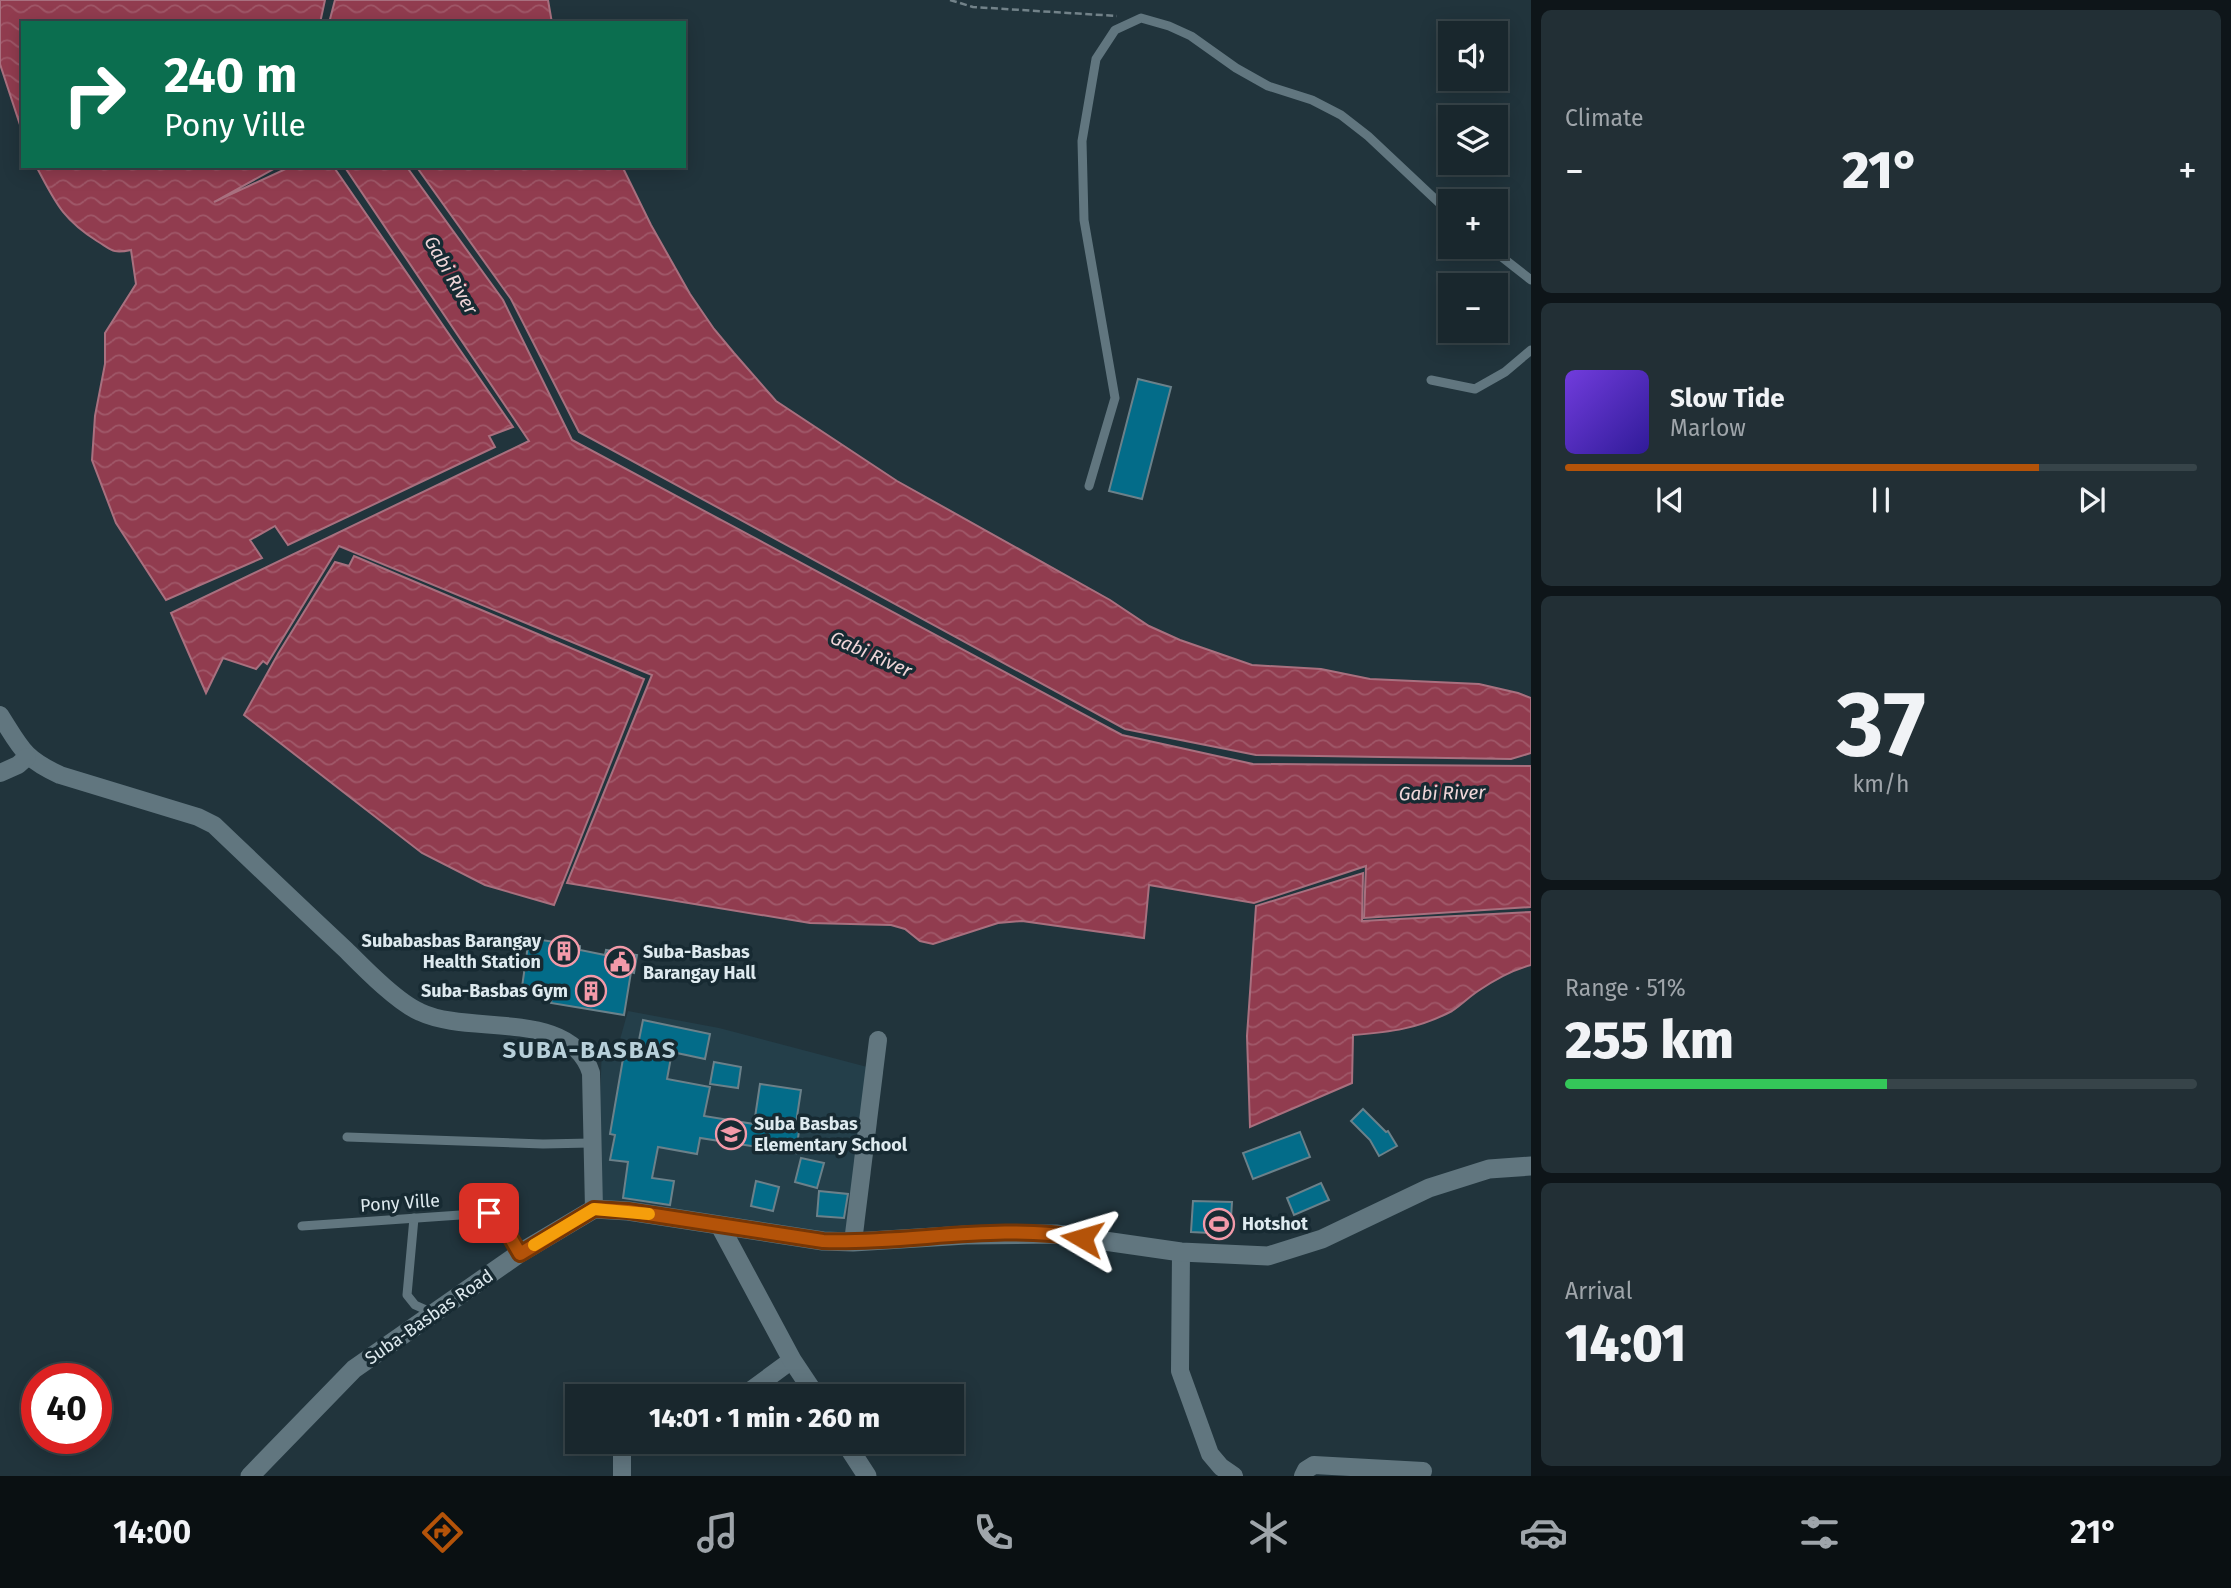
<!DOCTYPE html>
<meta charset="utf-8">
<style>
body{margin:0;font-family:"Fira Sans",sans-serif;background:#222f35;color:#f1f3f6;height:100vh;display:flex;flex-direction:column;font-size:26px;white-space:nowrap}
*{box-sizing:border-box;margin:0}
p{font-size:23px;color:#9fa5aa}
.icon{flex:none;width:38px;height:38px;fill:none;stroke:currentColor;stroke-width:2;stroke-linecap:round;stroke-linejoin:round}
.map{position:relative;flex:1;overflow:hidden}
.drawer{display:flex;flex-direction:column;gap:10px;padding:10px;background:#0e1519;width:700px}
.drawer>*{flex:none}
.banner{position:absolute;left:21px;top:21px;width:665px;height:147px;border-radius:0px;box-shadow:0 4px 18px #0003,0 0 0 2px #374449;background:#0b6e4f;color:#fff;overflow:hidden}
.controls{position:absolute;left:1438px;top:21px;display:grid;gap:14px}
.controls a{display:grid;place-items:center;width:70px;height:70px;border-radius:0px;background:#19272d;box-shadow:0 4px 18px #0003,0 0 0 2px #374449;font-size:35px}
.speed{position:absolute;left:21px;top:1363px;display:flex;gap:14px;font-size:35px;font-weight:700;text-align:center}
.speed>*{display:grid;place-content:center;width:91px;height:91px;border-radius:50%;background:#19272d;box-shadow:0 4px 18px #0003,0 0 0 2px #374449;line-height:1}
.speed .limit{border:10px solid #d22;background:#fff;color:#111}
.pin{position:absolute;display:grid;place-items:center;width:60px;height:60px;color:#fff;margin:-30px;border-radius:14px;box-shadow:0 4px 10px #0006}
.me{position:absolute;width:77px;margin:-38px;rotate:277deg;stroke-linejoin:round;filter:drop-shadow(0 0 5px #0008)}
.turn{display:flex;align-items:center;gap:24px;height:147px;padding:0 28px;font-size:32px}
.turn .icon{width:91px;height:91px;stroke-width:2.5}
.turn b{display:block;font-size:49px;line-height:60px}
.big{font-size:52px;font-weight:800;line-height:1.1}
.drawer .card{flex:1;display:flex;flex-direction:column;justify-content:center;gap:10px;min-width:0;padding:0 24px;border-radius:10px;background:#222f35}
.drawer .dial{align-items:center;gap:0}
.dial b{font-size:91px;line-height:1}
.song{display:flex;align-items:center;gap:21px}
.cover{width:84px;height:84px;border-radius:10px;background:linear-gradient(135deg,hsl(260 70% 55%),hsl(250 70% 35%))}
.played{height:7px;border-radius:4px;background:linear-gradient(90deg,#b45309 75%,#374449 75%)}
.keys{display:flex;justify-content:space-around;direction:ltr}
.heat{display:flex;justify-content:space-between;align-items:center;font-size:38px;direction:ltr}
.charge{height:10px;border-radius:5px;background:linear-gradient(90deg,#34c759 51%,#374449 0)}
.trip{position:absolute;left:565px;top:1384px;width:399px;height:70px;border-radius:0px;background:#19272d;box-shadow:0 4px 18px #0003,0 0 0 2px #374449;font-weight:800;line-height:70px;text-align:center}
.tab-bar{display:flex;height:112px;justify-content:space-around;align-items:center;background:#0a1012;color:#9fa5aa}
.tab-bar .icon{width:49px;height:49px}
.tab-bar .active{color:#b45309}
.tab-bar b{font-size:32px;color:#f1f3f6}
main{display:flex;flex:1;min-height:0}
.map>svg:first-child{display:block}
</style>
<main>
<div class="map">
<svg width="1531" height="1476" viewBox="0 0 1531 1476">
<defs>
<pattern id="water-waves" width="16" height="10" patternUnits="userSpaceOnUse" patternTransform="scale(1.75)"><rect width="16" height="10" fill="#913c4f"/><path d="M0 5q4-4 8 0t8 0" fill="none" stroke="#a05869"/></pattern>
</defs>
<rect width="100%" height="100%" fill="#21343c"/>
<path fill="#243f4a" d="M628,1011L719,1028L871,1068L849,1237L596,1200L602,1048L619,1043Z"/>
<g fill="url(#water-waves)" stroke="#a8707f" stroke-width="2">
<path d="M0,0H325L320,23H23V134L0,64Z"/>
<path d="M335,0H548L552,23H329Z"/>
<path d="M36,166H279L214,202L292,166H333L513,427L489,436L495,447L288,545L275,526L250,540L262,558L166,600L116,523L92,460L95,416L105,364V333L136,284L131,250C112,254 112,250 97,241C61,218 55,201 36,166Z"/>
<path d="M344,166H406L503,300L572,440L1122,735L1253,764L1531,766V907L1364,918L1366,866L1254,903L1149,885L1144,938L1022,921L998,923L933,944L920,941L905,929L891,925L810,923L567,883L652,675L339,546L267,664L263,661L256,669L223,658L206,693L171,613L529,441Z"/>
<path d="M416,166H622L651,225L690,294L714,329L734,353L776,401L897,481L1110,600L1149,626L1180,640L1252,665L1321,669L1370,679L1479,684L1518,693L1531,698V753L1511,759L1256,755L1125,729L579,432L511,299Z"/>
<path d="M354,556L644,679L554,905L485,885L422,853L244,715L278,654L335,562L349,566Z"/>
<path d="M1363,873L1362,921L1531,912V965C1512,970 1494,980 1478,991C1469,997 1461,1005 1452,1011C1418,1029 1390,1032 1353,1035L1352,1083L1250,1127L1247,1036L1256,906Z"/>
</g>
<g fill="#036c89" stroke="#6b818a" stroke-width="2">
<path d="M1138,379L1171,387L1142,499L1109,491Z"/>
<path d="M529,938L580,946V950L605,955L606,950L637,955L634,973L631,972L624,1015L551,1003L552,997L521,994Z"/>
<path d="M643,1020L710,1034L705,1059L672,1052L667,1079L710,1087L704,1116L754,1124L760,1084L801,1090L795,1130L799,1131L796,1153L700,1138L697,1154L658,1147L652,1178L674,1181L670,1205L623,1198L628,1162L610,1160L615,1135L610,1134L624,1053L636,1055Z"/>
<path d="M714,1062L741,1067L738,1088L710,1084Z"/>
<path d="M1363,1109L1386,1132L1388,1131L1397,1146L1379,1156L1370,1140L1351,1121Z"/>
<path d="M1300,1132L1310,1157L1253,1179L1243,1153Z"/>
<path d="M801,1158L824,1163L817,1188L795,1182Z"/>
<path d="M756,1181L779,1187L773,1211L751,1206Z"/>
<path d="M1321,1183L1329,1200L1294,1215L1287,1198Z"/>
<path d="M819,1191L848,1194L844,1218L817,1216Z"/>
<path d="M1193,1201L1232,1202L1230,1234L1191,1232Z"/>
</g>
<g fill="none" stroke-linecap="round" stroke-linejoin="round">
<path stroke="#728289" stroke-width="2.5" stroke-dasharray="7 3.5" stroke-linecap="butt" d="M950,0L973,7L1117,16"/>
<g stroke="#61767f" stroke-width="9">
<path d="M1489,247L1531,280"/>
<path d="M1431,380L1475,389L1505,372L1531,350"/>
<path d="M1089,486L1115,398L1084,220L1082,141L1096,59L1115,30L1141,18L1169,26L1191,36L1236,68L1268,86L1312,100L1341,115L1368,136L1451,214"/>
<path d="M347,1137L543,1144L591,1143"/>
<path d="M414,1218L407,1295L415,1305L433,1313"/>
<path d="M302,1226L489,1213L499,1218L520,1253"/>
</g>
<g stroke="#61767f" stroke-width="18">
<path d="M0,715C21,748 23,758 60,775L198,817L214,825C258,867 302,909 346,950C364,968 397,1002 420,1012C470,1036 571,1008 591,1073L594,1209"/>
<path d="M0,773L18,765L27,757"/>
<path d="M853,1242L878,1040"/>
<path d="M1181,1252L1180,1371L1210,1454L1221,1467L1234,1476"/>
<path d="M743,1396L792,1360"/>
<path d="M622,1448V1476"/>
<path d="M1303,1476L1306,1470L1314,1465L1423,1471"/>
</g>
<g stroke="#61767f" stroke-width="19">
<path d="M720,1226L792,1360L816,1396"/>
<path d="M845,1442L867,1476"/>
<path d="M250,1476L354,1369L520,1253L594,1209L628,1211L823,1241L853,1242L966,1235L1056,1234L1181,1252L1268,1256L1322,1239L1429,1188L1489,1169L1531,1166"/>
</g>
</g>
<g fill="none" stroke-linecap="round" stroke-linejoin="round">
<g stroke="#753606" stroke-width="18">
<path id="route" d="M489,1213L499,1218L520,1254L594,1209L628,1211L823,1241C909,1244 997,1223 1082,1238"/>
</g>
<use href="#route" stroke="#b45309" stroke-width="12"/>
<path stroke="#f59e0b" stroke-width="12" d="M534,1245L594,1209L649,1214"/>
</g>
<defs>
<g id="building-ring" transform="scale(1.575)"><circle r="9.5" fill="#172a32" stroke="#f39aa9" stroke-width="1.5"/><path d="M-4-6H4V6H1V3H-1V6H-4ZM-2.5-4.3h1.7v1.8h-1.7ZM.8-4.3h1.7v1.8H.8ZM-2.5-1h1.7V.8h-1.7ZM.8-1h1.7V.8H.8Z" fill="#f39aa9"/></g>
<g id="civic-ring" transform="scale(1.575)"><circle r="9.5" fill="#172a32" stroke="#f39aa9" stroke-width="1.5"/><path d="M-.6-6.5H3V-4.5H.6V-3L4-1V1h2V6H-6V1h2V-1L-.6-3ZM-1.2 2.5V6h2.4V2.5Z" fill="#f39aa9"/></g>
<g id="school-ring" transform="scale(1.575)"><circle r="9.5" fill="#172a32" stroke="#f39aa9" stroke-width="1.5"/><path d="M0-5L7-2L0 1L-7-2ZM-4 1L0 2.5L4 1V4Q0 6-4 4Z" fill="#f39aa9"/></g>
<g id="stadium-ring" transform="scale(1.575)"><circle r="9.5" fill="#172a32" stroke="#f39aa9" stroke-width="1.5"/><path d="M0-5a6.5 5 0 1 0 0 10a6.5 5 0 1 0 0-10ZM-3.5-1.8h7v3.6h-7Z" fill="#f39aa9"/></g>
</defs>
<g fill-rule="evenodd">
<use href="#building-ring" x="564" y="951"/>
<use href="#civic-ring" x="620" y="962"/>
<use href="#building-ring" x="591" y="991"/>
<use href="#school-ring" x="731" y="1134"/>
<use href="#stadium-ring" x="1219" y="1224"/>
</g>
<g text-anchor="middle" dominant-baseline="central" stroke-width="7" stroke-linejoin="round" paint-order="stroke">
<g font-size="18" font-weight="bold" fill="#deeaef" stroke="#172a32" text-anchor="start">
<text x="541" y="941" text-anchor="end">Subabasbas Barangay<tspan x="541" dy="21">Health Station</tspan></text>
<text x="643" y="952">Suba-Basbas<tspan x="643" dy="21">Barangay Hall</tspan></text>
<text x="568" y="991" text-anchor="end">Suba-Basbas Gym</text>
<text x="754" y="1124">Suba Basbas<tspan x="754" dy="21">Elementary School</tspan></text>
<text x="1242" y="1224">Hotshot</text>
</g>
<g font-size="18" fill="#deeaef" stroke="#172a32">
<text transform="translate(400 1203) rotate(-4)">Pony Ville</text>
<text transform="translate(429 1317) rotate(-35)">Suba-Basbas Road</text>
</g>
<g font-size="19" font-style="italic" fill="#f0d6d9" stroke="#172a32">
<text transform="translate(451 275) rotate(60)">Gabi River</text>
<text transform="translate(871 654) rotate(24)">Gabi River</text>
<text transform="translate(1442 793) rotate(-1)">Gabi River</text>
</g>
<g font-size="24" font-weight="bold" letter-spacing="2" fill="#b8d0da" stroke="#172a32">
<text x="590" y="1050">SUBA-BASBAS</text>
</g>
</g>
</svg>
<div class="controls">
<a><svg class="icon" aria-label="sound" viewBox="0 0 24 24"><path d="M4 9h4l5-4v14l-5-4H4zM17 9q2 3 0 6"/></svg></a>
<a><svg class="icon" aria-label="layers" viewBox="0 0 24 24"><path d="M12 4l9 5-9 5-9-5zM3 14l9 5 9-5"/></svg></a>
<a>+</a>
<a>−</a>
</div>
<div class="speed"><div class="limit">40</div></div>
<div class="pin" style="left:489px;top:1213px;background:#d93025"><svg class="icon" aria-label="arrive" viewBox="0 0 24 24"><path d="M6 21V4h12l-3 4 3 4H6"/></svg></div>
<svg class="me" style="left:1082px;top:1238px" viewBox="-20 -20 40 40"><path d="M0-17L14 15 0 8-14 15z" fill="#b45309" stroke="#fff" stroke-width="4"/></svg>
<div class="trip">14:01 · 1 min · 260 m</div>
<div class="banner">
<div class="turn"><svg class="icon" aria-label="right" viewBox="0 0 24 24"><path d="M7 20v-9h11M14 6l5 5-5 5"/></svg><div><b>240 m</b>Pony Ville</div></div>
</div>
</div>
<section class="drawer">
<div class="card"><p>Climate</p>
<div class="heat"><a>−</a><b class="big">21°</b><a>+</a></div>
</div>
<div class="card">
<div class="song"><i class="cover"></i><div><b>Slow Tide</b><p>Marlow</p></div></div>
<div class="played"></div>
<div class="keys"><svg class="icon" aria-label="previous" viewBox="0 0 24 24"><path d="M18 5L8 12l10 7zM5 5v14"/></svg><svg class="icon" aria-label="pause" viewBox="0 0 24 24"><path d="M8 5v14M16 5v14"/></svg><svg class="icon" aria-label="next" viewBox="0 0 24 24"><path d="M6 5l10 7-10 7zM19 5v14"/></svg></div>
</div>
<div class="card dial"><b>37</b><p>km/h</p></div>
<div class="card"><p>Range · 51%</p><b class="big">255 km</b><div class="charge"></div></div>
<div class="card"><p>Arrival</p><b class="big">14:01</b></div>
</section>
</main>
<nav class="tab-bar">
<b>14:00</b>
<svg class="icon active" aria-label="directions" viewBox="0 0 24 24"><path d="M12 3l9 9-9 9-9-9zM9 14v-3h6M13 9l2 2-2 2"/></svg>
<svg class="icon" aria-label="music" viewBox="0 0 24 24"><path d="M9 18V5l10-2v13"/><circle cx="6" cy="18" r="3"/><circle cx="16" cy="16" r="3"/></svg>
<svg class="icon" aria-label="phone" viewBox="0 0 24 24"><path d="M5 4h4l2 5-3 2q2 4 5 5l2-3 5 2v4C11 20 4 13 5 4z"/></svg>
<svg class="icon" aria-label="climate" viewBox="0 0 24 24"><path d="M12 3v18M4 7l16 10M4 17L20 7"/></svg>
<svg class="icon" aria-label="car" viewBox="0 0 24 24"><path d="M5 17H2v-5l4-1 3-4h7l3 4 3 1v5h-3M9 17h6M6 11h13"/><circle cx="7" cy="17" r="2"/><circle cx="17" cy="17" r="2"/></svg>
<svg class="icon" aria-label="filters" viewBox="0 0 24 24"><path d="M4 7h16M4 17h16"/><circle cx="9" cy="7" r="2"/><circle cx="15" cy="17" r="2"/></svg>
<b>21°</b>
</nav>
